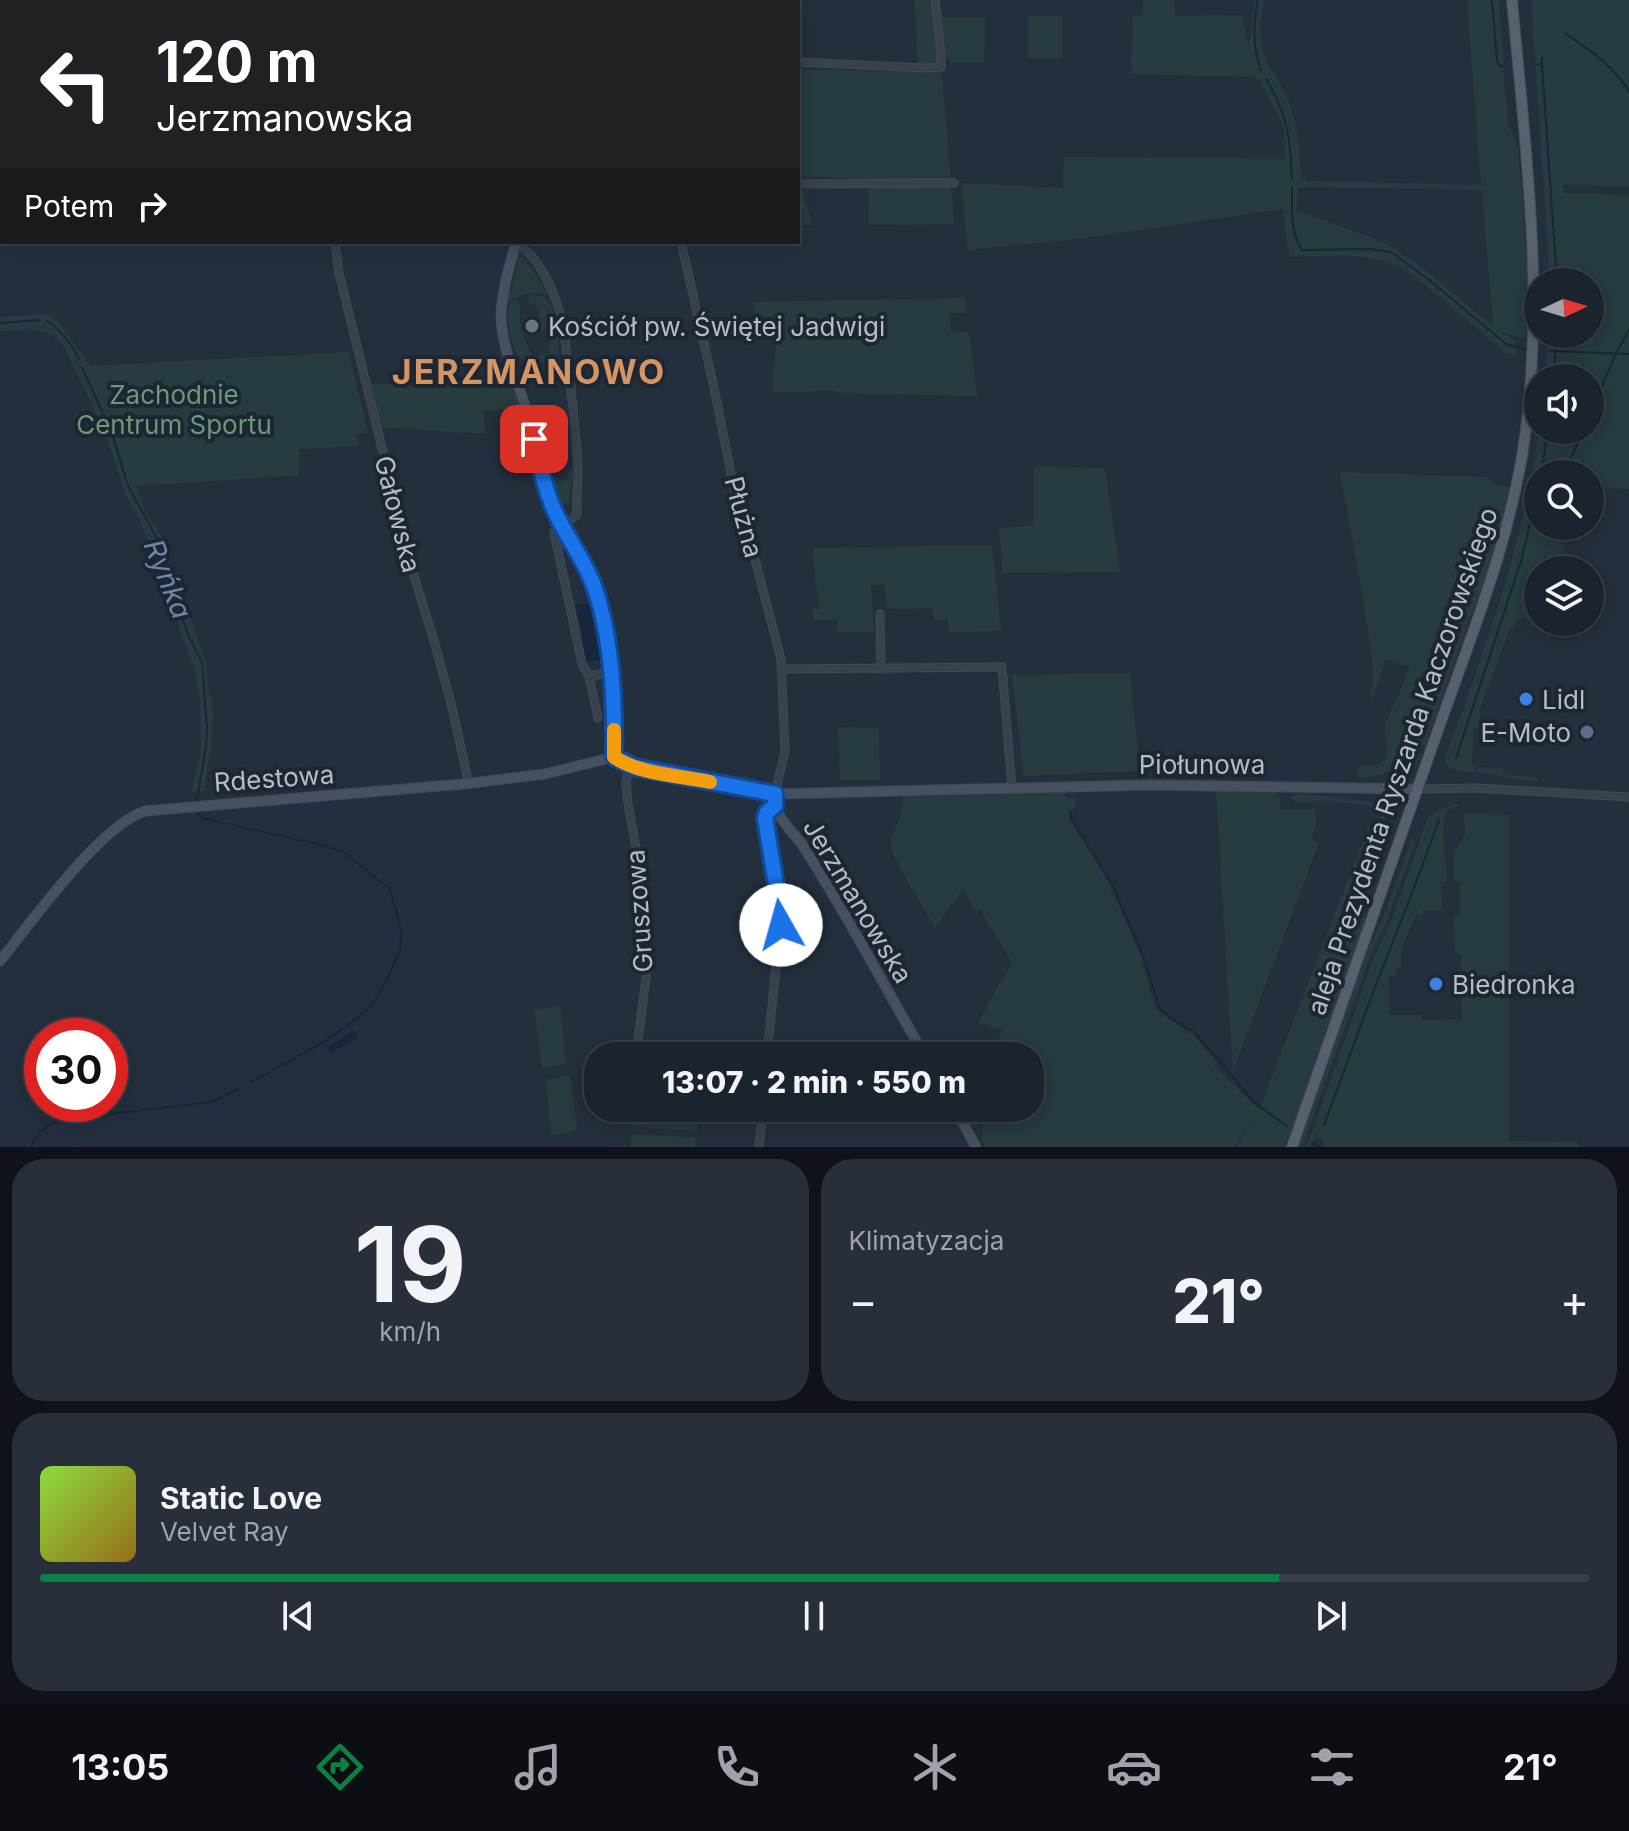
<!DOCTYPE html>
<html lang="pl">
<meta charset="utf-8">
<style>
body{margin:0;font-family:Inter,sans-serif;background:#282f3a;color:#f1f3f6;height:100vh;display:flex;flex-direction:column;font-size:30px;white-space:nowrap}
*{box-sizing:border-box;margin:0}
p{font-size:26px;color:#a0a4aa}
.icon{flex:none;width:44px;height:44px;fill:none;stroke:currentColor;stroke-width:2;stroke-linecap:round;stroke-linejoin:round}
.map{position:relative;height:1147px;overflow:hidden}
.sheet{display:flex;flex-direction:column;gap:12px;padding:12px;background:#0f1319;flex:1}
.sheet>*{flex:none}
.banner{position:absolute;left:0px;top:0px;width:800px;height:244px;box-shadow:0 4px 20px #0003,0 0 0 2px #39404a;background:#202124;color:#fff;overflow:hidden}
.needle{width:52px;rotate:86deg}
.tools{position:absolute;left:1524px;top:268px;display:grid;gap:16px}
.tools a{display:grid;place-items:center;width:80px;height:80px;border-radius:50%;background:#1b232e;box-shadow:0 4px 20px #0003,0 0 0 2px #39404a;font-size:40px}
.speed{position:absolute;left:24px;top:1018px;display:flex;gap:16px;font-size:40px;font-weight:700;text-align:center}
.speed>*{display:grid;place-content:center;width:104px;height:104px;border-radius:50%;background:#1b232e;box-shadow:0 4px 20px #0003,0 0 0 2px #39404a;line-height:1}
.speed .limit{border:12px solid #d22;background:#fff;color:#111}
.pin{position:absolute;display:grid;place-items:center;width:68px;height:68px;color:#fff;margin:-34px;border-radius:16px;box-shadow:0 4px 12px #0006}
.me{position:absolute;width:88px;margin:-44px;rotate:353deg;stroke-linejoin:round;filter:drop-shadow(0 0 6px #0008)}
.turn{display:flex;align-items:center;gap:28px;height:168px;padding:0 24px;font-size:36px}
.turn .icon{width:104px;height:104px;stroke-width:2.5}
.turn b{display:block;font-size:56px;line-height:68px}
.then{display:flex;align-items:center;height:76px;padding:0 24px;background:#0003;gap:16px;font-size:30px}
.big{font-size:60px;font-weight:800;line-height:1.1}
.sheet .tile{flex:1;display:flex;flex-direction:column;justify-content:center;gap:12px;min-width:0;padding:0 28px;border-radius:32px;background:#282f3a}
.sheet .dial{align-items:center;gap:0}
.dial b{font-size:104px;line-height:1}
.song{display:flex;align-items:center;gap:24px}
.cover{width:96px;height:96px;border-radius:12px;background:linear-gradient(135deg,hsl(90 70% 55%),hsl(40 70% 35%))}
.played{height:8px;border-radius:4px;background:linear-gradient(90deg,#0b8043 80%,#39404a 80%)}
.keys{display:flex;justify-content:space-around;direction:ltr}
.heat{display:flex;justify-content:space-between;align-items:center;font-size:44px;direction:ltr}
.sheet .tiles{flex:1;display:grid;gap:12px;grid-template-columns:1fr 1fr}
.tile:last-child{grid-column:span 2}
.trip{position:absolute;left:584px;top:1042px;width:460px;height:80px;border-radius:32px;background:#1b232e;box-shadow:0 4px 20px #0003,0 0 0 2px #39404a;font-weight:800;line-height:80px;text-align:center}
.tabs{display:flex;height:128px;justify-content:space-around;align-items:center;background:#0b0e12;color:#a0a4aa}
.tabs .icon{width:56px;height:56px}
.tabs .selected{color:#0b8043}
.tabs b{font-size:36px;color:#f1f3f6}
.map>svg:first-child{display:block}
</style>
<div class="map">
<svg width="1629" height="1147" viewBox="0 0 1629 1147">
<rect width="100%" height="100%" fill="#242f3e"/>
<g fill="#263c3f" fill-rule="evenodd">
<path d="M914,0H931L939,64H918Z"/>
<path d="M1143,0H1174L1175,16L1242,15L1249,49L1255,0H1264L1260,28L1262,44L1266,61L1286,94L1295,121L1302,176L1306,181L1481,185L1467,0H1498L1503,45L1504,85L1509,127L1517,143L1522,190L1527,272L1526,339L1499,331L1515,340L1516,356L1506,353L1413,275C1376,249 1332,256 1289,257L1283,209L1085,238L968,250L961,183L1063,188L1064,157L1286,159L1284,127L1260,80L1253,77L1131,74L1133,16L1143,15ZM1303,187L1482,190L1493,326L1418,264L1381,241L1296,210L1298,188Z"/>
<path d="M1531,0H1629V186L1562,185L1564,193L1629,195V489L1590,488V474H1538V526H1566L1563,570H1538V622H1560L1559,625L1534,624L1533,629H1532L1531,622L1523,618L1516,621L1513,628H1510L1480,709L1479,728H1473L1472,765L1477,766L1474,772L1471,773L1449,768L1445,762L1446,755C1485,649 1524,543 1539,430H1590V378H1546L1549,334H1590V282H1550Z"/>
<path d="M1028,16H1062V59L1028,58Z"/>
<path d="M940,17H985L984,63H951L947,58Z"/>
<path d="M798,69L942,73L954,224L869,225L868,179L798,176Z"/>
<path d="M803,191L812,225H798V192Z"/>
<path d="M519,256H521L529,264L548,294L531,293L511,299L506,307L509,290H512Z"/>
<path d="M531,295L545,297C558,315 561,333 557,355C526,376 511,356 509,325C508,315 507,308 512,300L517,298C522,310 519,312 520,324C521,334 528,346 532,355L540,356L548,353L550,347L549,330L542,331L538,308L528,302L527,298L531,297Z"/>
<path d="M965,298L966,313H950V331L969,332L977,396L837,393L836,391L773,392V366H775V334H756L754,302Z"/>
<path d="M47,314L59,323L90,366L349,352L368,432L356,435L359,446L299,449V475L136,486L144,510L162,537L206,663L209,697H212L213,731L204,791L191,792L201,752L200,701L196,675L148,538L126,495L105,432L63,345C41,323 29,330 0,331V317Z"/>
<path d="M511,382L520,409L484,411L485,434L380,427L369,384L478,386Z"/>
<path d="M1034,466L1105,468L1120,572L1003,573L999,529L1034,525Z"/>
<path d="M569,470H573L569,503L559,506L550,477H556L559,481L568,479Z"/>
<path d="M1340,472L1487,477L1496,485L1511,487L1487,579L1471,615L1425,746L1422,745C1400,768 1390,776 1358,778L1357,772L1361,766L1377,765L1385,759L1387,753L1384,727L1410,667L1386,659L1372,700L1370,699C1376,675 1370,650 1367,626C1360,574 1349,523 1340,472Z"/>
<path d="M992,545L1001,631L949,632L947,619L934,620L933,608L887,609L885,584L871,585L874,632H838L837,620H813V609H820L816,586L813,548Z"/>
<path d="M1130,673L1140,771L1024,776L1012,675Z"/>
<path d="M838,727L879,728L880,780H840Z"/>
<path d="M1422,753L1413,773L1404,776L1387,778V776L1405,767L1419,754Z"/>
<path d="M1480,767L1503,768V774L1538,778L1537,782L1477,772Z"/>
<path d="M1216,791H1274L1279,795L1281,810L1314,809L1317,821L1311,839L1319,843L1233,1071Z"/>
<path d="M1057,793H1063L1068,799L1076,797L1074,811L1068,810L1071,823L1106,878L1117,902L1139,952L1155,1006L1162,1014L1193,1035L1217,1062L1214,1066L1259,1110L1370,823L1383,824L1384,820L1369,805L1331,801L1294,802L1291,798L1295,795L1305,794L1374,802V805L1391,825L1390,835L1363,909L1366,911L1363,931L1286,1147H1237L1252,1121L1234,1147H985L981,1139L986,1108H1030V1056H996L1001,1028L977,1023L1012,963L980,909L976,911L963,889L935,928L893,856L890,840L902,812L903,797Z"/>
<path d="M1458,804L1460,806L1446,811L1443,827L1447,881L1441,882L1442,910H1422V916L1416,915L1401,950V968L1395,969V975H1392L1389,979V1013L1392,1015H1421L1422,1020L1456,1019L1457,1022L1462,1021L1461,956L1457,954L1455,950L1454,916L1460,915V882L1454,881V853L1465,834L1464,814L1509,815V1141L1579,1142V1147H1325L1322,1139L1317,1137L1310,1147H1307L1374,957L1393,916L1428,817L1439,809Z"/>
<path d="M1412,838L1414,843V845L1387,921L1369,959L1302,1147H1297L1365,956L1383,918Z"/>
<path d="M560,1006L566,1064L542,1068L534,1010Z"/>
<path d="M639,1049L706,1055L639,1056Z"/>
<path d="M570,1075L577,1130L552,1135L545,1080Z"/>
<path d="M634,1108H700L697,1131L637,1127L632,1125Z"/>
<path d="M631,1134L696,1137L695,1147H630Z"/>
</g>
<g fill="#17263c">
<path d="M590,603L600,660L586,662L576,605Z"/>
<path d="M353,1030L357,1034L356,1039L332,1053L328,1050V1047Z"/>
</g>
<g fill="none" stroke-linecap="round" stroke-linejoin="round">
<g stroke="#17263c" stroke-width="2">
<path d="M1258,0C1253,24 1252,47 1261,70"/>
<path d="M1492,0L1497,60L1499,65L1504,67"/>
<path d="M1565,33C1589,50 1615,66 1629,92"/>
<path d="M1542,64L1557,282"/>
<path d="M1534,65L1542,64V57"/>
<path d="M0,76L2,75"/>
<path d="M1266,79C1288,116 1290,137 1292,179"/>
<path d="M1292,187C1292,207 1290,233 1302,250L1370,249L1391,252L1428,279L1506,344L1525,349"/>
<path d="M47,321C62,330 71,344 79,359"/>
<path d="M0,323L39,320"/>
<path d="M1550,351L1629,354"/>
<path d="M82,367L112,434L128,486L155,535L189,637L202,662L207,729L206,746L197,801"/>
<path d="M1554,378L1556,334"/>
<path d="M1590,414L1616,353L1629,330"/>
<path d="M1543,462L1548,430"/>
<path d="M1569,463L1583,430"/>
<path d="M1456,758L1522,558L1538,488"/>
<path d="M1071,811L1070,816L1112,884L1145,960L1159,1008L1172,1019L1195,1033L1255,1103L1287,1126"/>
<path d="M197,812L202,818L227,824"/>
<path d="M233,825L326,846L343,852L389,888L400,924L401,938L400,950L389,975L374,1003L366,1011L329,1039L251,1082"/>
<path d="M1324,1125L1375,987L1411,896L1439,820"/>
<path d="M1312,1142L1320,1147"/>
<path d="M31,1147C37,1133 45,1125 60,1120L212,1102L242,1087"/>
</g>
<g stroke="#414a57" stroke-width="9">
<g id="street">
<path d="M322,0L323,2"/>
<path d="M668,0V2"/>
<path d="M457,2V0"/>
<path d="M798,62L924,68L941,67V54L935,0"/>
<path d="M798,184L954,183"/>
<path d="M335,242L339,273L412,570L433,637L451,703L469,784"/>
<path d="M681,242L715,392L738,509L752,548L781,659L785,751L775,794"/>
<path d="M515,243C541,255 557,299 563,324C569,373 576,422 578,471C578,486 576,500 577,515L554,532L582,664L589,676L598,718"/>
<path d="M880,614L881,669"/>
<path d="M782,669L1002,667L1012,788"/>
<path d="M589,676L611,672"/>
<path d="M629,766L626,783L628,804L639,864L646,978L636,1056"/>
<path d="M1418,789L1476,788L1629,797"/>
<path d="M767,1056L781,915L765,818L767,812L775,806"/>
<path d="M759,1147L763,1108"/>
</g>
</g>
<g stroke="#414a57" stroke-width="11">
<g id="secondary">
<path d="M536,2V0"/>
<path d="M516,242C510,265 502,290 501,314C501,351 520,384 529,419C537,448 541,479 553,507C565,537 587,563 597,594C612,642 616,707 614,757"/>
<path d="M614,757L634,767L775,794L1147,785L1418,789"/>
<path d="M775,794C772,815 792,830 803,846C847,914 884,986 925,1056"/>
<path d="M0,961C32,922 99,826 145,811L463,784L545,774L614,757"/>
<path d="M955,1108L976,1147"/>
</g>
</g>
<g stroke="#414a57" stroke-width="12">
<path id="primary" d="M1292,1147C1341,1008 1390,869 1438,730C1473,631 1513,534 1526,429C1544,285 1525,143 1512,0"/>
</g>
<use href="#street" stroke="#38414e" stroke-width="7"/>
<use href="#secondary" stroke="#465061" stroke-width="9"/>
<use href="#primary" stroke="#56606e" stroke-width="10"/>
</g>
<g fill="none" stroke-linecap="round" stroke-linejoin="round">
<g stroke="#114b97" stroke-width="20">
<path id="route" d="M534,439C540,465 545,492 557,516C568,539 585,561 594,586C612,636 615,705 614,757L634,767L775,794V806L767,812L765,818L781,915V925"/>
</g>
<use href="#route" stroke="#1a73e8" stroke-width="14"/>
<path stroke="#f59e0b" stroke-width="14" d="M614,730V757C638,774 681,776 710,782"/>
</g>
<circle fill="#6b7280" stroke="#1d2633" stroke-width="3" cx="532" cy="326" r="8"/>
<g fill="#3f7fe0" stroke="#1d2633" stroke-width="3">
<circle cx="1526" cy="699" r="8"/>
<circle cx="1436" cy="984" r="8"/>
</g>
<circle fill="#5c6f8a" stroke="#1d2633" stroke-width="3" cx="1587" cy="732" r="8"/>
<g text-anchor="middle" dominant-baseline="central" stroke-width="8" stroke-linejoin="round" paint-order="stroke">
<g font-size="26" fill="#b4bcc9" stroke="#1d2633" text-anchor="start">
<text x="548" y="326">Kościół pw. Świętej Jadwigi</text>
<text x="1542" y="699">Lidl</text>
<text x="1571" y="732" text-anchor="end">E-Moto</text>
<text x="1452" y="984">Biedronka</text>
</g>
<g font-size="26" fill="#6b9a76" stroke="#1d2633">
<text x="174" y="394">Zachodnie<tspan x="174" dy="30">Centrum Sportu</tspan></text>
</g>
<g font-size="26" fill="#b4bcc9" stroke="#1d2633">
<text transform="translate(398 514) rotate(76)">Gałowska</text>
<text transform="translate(744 517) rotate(75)">Płużna</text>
<text transform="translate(1402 761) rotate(-71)">aleja Prezydenta Ryszarda Kaczorowskiego</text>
<text x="1202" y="764">Piołunowa</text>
<text transform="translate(274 778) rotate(-4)">Rdestowa</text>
<text transform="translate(858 901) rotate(59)">Jerzmanowska</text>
<text transform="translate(639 911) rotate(-94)">Gruszowa</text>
</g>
<g font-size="28" font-style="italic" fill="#6d86a8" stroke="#1d2633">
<text transform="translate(168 579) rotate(68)">Ryńka</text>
</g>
<g font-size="34" font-weight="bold" letter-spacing="2" fill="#d59563" stroke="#1d2633">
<text x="529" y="371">JERZMANOWO</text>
</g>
</g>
</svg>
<div class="tools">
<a><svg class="needle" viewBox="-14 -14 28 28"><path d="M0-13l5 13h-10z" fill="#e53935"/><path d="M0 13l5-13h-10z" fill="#a0a4aa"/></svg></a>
<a><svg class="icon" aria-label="sound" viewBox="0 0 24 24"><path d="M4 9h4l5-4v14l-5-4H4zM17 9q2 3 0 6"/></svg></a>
<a><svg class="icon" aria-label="search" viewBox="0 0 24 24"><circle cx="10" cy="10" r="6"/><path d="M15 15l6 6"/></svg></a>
<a><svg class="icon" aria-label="layers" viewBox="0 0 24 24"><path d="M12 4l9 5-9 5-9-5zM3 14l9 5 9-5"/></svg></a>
</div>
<div class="speed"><div class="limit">30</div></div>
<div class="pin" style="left:534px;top:439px;background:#d93025"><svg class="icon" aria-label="arrive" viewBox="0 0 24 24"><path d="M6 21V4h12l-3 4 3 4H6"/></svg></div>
<svg class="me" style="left:781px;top:925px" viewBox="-20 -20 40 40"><circle r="19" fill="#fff"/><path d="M0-13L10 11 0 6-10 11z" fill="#1a73e8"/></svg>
<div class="trip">13:07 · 2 min · 550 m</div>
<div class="banner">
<div class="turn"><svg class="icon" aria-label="left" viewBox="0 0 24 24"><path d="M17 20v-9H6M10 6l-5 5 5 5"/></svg><div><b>120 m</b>Jerzmanowska</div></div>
<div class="then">Potem<svg class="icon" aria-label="right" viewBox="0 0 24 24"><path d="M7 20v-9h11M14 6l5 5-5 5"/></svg></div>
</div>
</div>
<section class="sheet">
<div class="tiles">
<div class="tile dial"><b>19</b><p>km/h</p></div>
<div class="tile"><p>Klimatyzacja</p>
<div class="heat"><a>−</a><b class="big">21°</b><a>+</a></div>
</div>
<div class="tile">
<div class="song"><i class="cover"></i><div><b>Static Love</b><p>Velvet Ray</p></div></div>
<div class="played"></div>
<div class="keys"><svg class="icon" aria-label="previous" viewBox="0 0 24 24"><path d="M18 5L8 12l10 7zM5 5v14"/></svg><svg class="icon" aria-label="pause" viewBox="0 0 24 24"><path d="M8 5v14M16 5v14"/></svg><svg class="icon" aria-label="next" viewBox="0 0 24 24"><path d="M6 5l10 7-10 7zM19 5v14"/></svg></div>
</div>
</div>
</section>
<nav class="tabs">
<b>13:05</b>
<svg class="icon selected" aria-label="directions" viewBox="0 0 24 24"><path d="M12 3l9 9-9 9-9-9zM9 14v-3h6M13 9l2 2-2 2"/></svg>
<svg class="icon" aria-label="music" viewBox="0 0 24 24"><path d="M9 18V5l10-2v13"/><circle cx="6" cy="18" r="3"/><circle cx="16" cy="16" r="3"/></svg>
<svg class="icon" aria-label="phone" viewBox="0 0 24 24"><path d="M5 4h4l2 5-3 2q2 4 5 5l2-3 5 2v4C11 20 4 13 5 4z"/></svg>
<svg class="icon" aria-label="climate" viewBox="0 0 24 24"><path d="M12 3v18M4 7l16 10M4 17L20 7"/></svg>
<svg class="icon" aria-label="car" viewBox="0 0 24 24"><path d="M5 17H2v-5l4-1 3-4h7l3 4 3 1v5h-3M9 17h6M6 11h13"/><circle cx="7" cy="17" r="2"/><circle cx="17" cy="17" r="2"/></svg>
<svg class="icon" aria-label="filters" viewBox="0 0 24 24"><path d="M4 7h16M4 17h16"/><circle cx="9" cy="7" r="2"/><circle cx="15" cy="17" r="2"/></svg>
<b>21°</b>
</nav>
